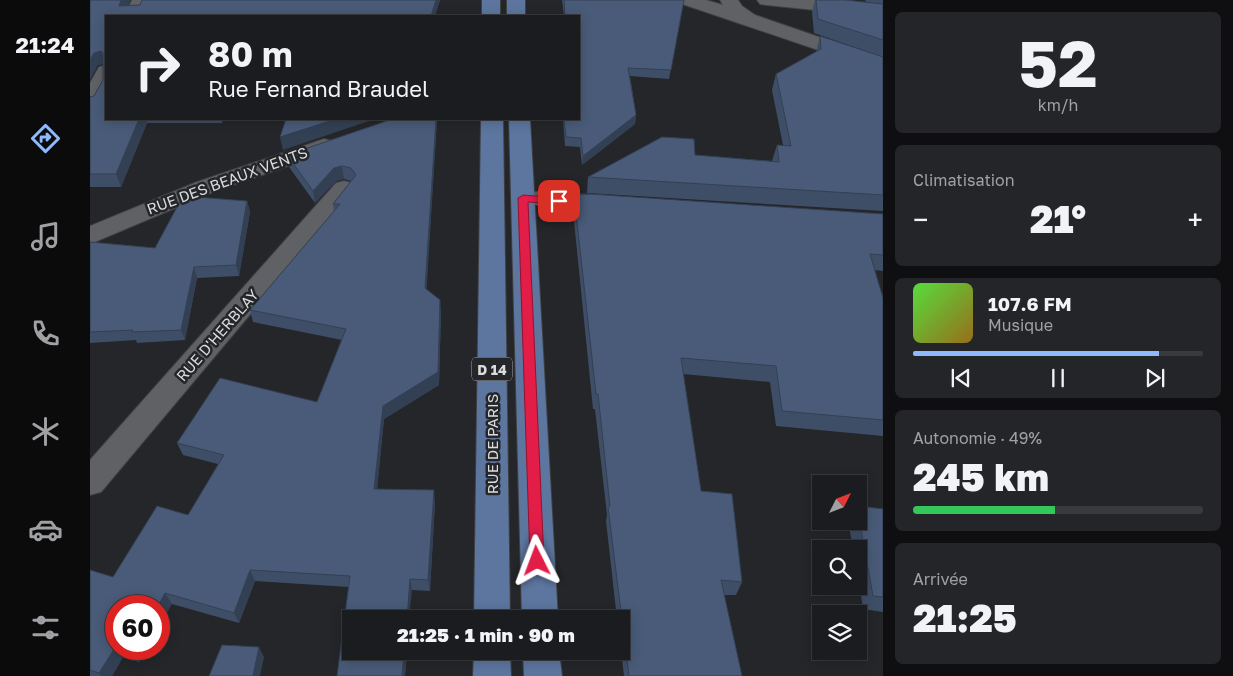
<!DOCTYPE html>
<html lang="fr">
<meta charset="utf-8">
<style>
body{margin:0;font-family:"Golos Text",sans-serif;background:#242528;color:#f1f3f6;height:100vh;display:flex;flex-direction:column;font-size:19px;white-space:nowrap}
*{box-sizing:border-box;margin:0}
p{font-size:16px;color:#a0a1a4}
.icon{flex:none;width:28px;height:28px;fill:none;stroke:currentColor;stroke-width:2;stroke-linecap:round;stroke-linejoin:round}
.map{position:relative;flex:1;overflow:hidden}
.side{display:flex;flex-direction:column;gap:12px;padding:12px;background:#0f0f11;width:350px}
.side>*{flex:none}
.hud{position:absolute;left:15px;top:15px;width:475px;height:105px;border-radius:0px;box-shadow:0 2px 12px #0003,0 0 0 1px #393a3d;background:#1b1c1f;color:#f1f3f6;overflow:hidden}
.needle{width:32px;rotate:48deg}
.tools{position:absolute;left:722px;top:475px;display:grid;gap:10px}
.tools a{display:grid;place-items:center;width:55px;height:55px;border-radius:0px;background:#1b1c1f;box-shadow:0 2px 12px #0003,0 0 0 1px #393a3d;font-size:25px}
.speed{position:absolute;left:15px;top:595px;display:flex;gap:10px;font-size:25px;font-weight:700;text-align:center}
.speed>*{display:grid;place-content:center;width:65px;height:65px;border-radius:50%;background:#1b1c1f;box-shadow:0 2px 12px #0003,0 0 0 1px #393a3d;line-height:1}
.speed .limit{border:8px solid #d22;background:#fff;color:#111}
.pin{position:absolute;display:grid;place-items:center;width:42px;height:42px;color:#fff;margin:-21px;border-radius:10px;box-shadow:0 2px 8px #0006}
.me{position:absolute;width:55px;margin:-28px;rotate:357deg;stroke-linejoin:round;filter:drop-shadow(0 0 4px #0008)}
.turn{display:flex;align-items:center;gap:18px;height:105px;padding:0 20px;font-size:22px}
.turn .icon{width:65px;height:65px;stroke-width:2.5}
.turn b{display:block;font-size:35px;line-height:42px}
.big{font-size:38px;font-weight:800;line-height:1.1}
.side .widget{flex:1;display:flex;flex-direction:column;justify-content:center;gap:8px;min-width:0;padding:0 18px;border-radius:8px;background:#242528}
.side .dial{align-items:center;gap:0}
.dial b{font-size:65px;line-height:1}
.song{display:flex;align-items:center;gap:15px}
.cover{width:60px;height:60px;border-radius:8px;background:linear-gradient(135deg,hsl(110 70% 55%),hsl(40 70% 35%))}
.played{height:5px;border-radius:2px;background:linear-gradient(90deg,#8eb9fd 85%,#393a3d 85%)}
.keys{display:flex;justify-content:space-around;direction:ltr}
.heat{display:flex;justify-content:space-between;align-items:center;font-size:28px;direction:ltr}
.charge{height:8px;border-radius:4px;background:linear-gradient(90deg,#34c759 49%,#393a3d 0)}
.trip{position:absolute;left:252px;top:610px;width:288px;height:50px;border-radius:0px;background:#1b1c1f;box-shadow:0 2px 12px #0003,0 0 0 1px #393a3d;font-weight:800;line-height:50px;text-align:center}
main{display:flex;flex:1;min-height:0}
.dock{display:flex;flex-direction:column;width:90px;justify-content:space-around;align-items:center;background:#0b0b0c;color:#a0a1a4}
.dock .icon{width:35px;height:35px}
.dock .selected{color:#8eb9fd}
.dock b{font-size:22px;color:#f1f3f6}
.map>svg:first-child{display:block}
</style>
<main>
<nav class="dock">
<b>21:24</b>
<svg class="icon selected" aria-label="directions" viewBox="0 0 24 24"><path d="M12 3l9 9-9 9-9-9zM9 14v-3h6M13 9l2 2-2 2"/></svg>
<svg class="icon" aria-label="music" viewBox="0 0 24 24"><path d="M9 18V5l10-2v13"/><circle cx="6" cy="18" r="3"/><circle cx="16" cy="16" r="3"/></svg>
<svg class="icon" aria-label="phone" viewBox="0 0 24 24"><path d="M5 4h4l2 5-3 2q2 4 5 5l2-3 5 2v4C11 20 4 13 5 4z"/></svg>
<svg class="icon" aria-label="climate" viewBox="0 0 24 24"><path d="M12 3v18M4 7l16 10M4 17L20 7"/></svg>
<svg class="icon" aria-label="car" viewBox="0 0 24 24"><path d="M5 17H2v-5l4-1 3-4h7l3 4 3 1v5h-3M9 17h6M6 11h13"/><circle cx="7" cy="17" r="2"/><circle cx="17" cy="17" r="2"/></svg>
<svg class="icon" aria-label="filters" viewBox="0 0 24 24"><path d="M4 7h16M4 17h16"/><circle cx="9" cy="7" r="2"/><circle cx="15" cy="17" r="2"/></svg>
</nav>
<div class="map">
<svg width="793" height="676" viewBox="0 0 793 676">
<rect width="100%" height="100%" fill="#242629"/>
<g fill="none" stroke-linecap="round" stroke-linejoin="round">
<g stroke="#3f4043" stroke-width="2">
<g id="minor">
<path d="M42,0H60L52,16H34Z"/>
<path d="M589,0H616L633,5L630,0H648L652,6L665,15L793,59V72L592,4Z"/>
<path d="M667,0H729L793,7V17L676,5L670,4Z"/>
<path d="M16,65V92L7,108L0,110V83L9,67Z"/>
<path d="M234,139L242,141L245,146L242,151L123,192L0,244V226L107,182Z"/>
<path d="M254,181L262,183L266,188L262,193L11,492L0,495V460L246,183Z"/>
<path d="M433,191L521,196L529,199L533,204L529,209L521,212L425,203L421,198L425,193Z"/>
</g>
</g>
<g stroke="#3f4043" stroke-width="2">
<g id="major">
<rect x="392" y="0" width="18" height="16"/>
<rect x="417" y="0" width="18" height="16"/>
<path d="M391,119H413L420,619H384Z"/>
<path d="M419,119H440L468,619H432Z"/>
<path d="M384,651H420L421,676H383Z"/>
<path d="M433,651H469L472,676H434Z"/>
</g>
</g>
<use href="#minor" fill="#5f6164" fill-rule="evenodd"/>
<use href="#major" fill="#5d769f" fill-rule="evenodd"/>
</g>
<g fill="#3f4e67">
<path d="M0,0H40L38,5H50L52,0H350L345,16H16V119H133L132,123H57L31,187H0V97L4,96L13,80V64L8,65Z"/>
<path d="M472,0H594L579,79L540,76L546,115L545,124L492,165L490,147L475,146L473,119H489V16H474Z"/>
<path d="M725,0H755L776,2L775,0H793V57L724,33L722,12Z"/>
<path d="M730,36L793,57V211L497,193L498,177L605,155L682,161L687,145H693L682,90L686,74L726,53Z"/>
<path d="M302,119H347L336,290L351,312L349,385L294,419L287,489L345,502L340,591L322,590L261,651H317L315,676H247L259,587L165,581L149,623L82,604L26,606V649H56L49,662L33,657L22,676H0V570L23,577L98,515L128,464L93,455L87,443L227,402L252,340L163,322L160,310L244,211L243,204L261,181L254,179L246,181L225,203L199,167L197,155L288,124Z"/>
<path d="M484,195L793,214V271L785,270L793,298V436L686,426L680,382L593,374L611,491L652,582L646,595H634L652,676H534L531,651V619H527L516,521L517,515L505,409H503L483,211Z"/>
<path d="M157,201L160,212L149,276L107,278L95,340L47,343L46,340L0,343V242L65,248Z"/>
<path d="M769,506L793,509V612L773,609L769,582V549H763L758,521H769Z"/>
</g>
<g fill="#334054">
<path d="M31,0H40L33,16L29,6Z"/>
<path d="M346,0H350L345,16H341Z"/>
<path d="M11,51L15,63L8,65L0,80V60L4,53Z"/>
<path d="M546,115L545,124L492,165L493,156Z"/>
<path d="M49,119H56L57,123L31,187L26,174Z"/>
<path d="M246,119H285L193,150L190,137Z"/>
<path d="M346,119H347L336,301L335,288Z"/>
<path d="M252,166L254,179L246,181L225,203L223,191L244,168Z"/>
<path d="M157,201L160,212L149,276L146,265Z"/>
<path d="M104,267L107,278L95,340L91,330Z"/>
<path d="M350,300L351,312L349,385L294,419L286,500L284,489L293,406Z"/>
<path d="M344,490L345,502L340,591L338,580Z"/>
<path d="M160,570L165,581L149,623L144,613Z"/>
<path d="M320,579L322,590L319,619H317Z"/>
<path d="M75,593L82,604L69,627V606H68Z"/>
<path d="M26,646V649H27L33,657L22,676H11L9,673Z"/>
<path d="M169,647L174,657L170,676H163Z"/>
<path d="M43,649H56L49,662L41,652Z"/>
<path d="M314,651H317L315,676H312Z"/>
</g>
<g fill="#495b78" stroke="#334054">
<path d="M0,0H31L29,6L50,5L52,0H346L341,16H16V119H49L26,174H0V97L4,96L13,80V53L11,51L4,53L0,60Z"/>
<path d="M474,0H594L581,70L538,68L546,115L493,156L491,138L476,137L474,119H489V16L475,15Z"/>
<path d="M726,0H755L793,4V40L728,19Z"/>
<path d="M730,36L793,57V195L498,177L572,137L604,139L605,155L689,162L687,145L701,146L686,74L731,49Z"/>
<path d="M196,119H246L190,137Z"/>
<path d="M302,119H346L335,288L350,300L348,372L293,406L284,489L344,490L338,580L320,579L317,619H261V651H314L312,676H247L260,576L160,570L144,613L75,593L68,606H26V647V646L9,673L0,670V570L23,577L67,506L98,515L134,455L87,443L130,378L227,402L256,329L160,310L250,204H243L266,175L261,168L252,166L244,168L223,191L197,155L288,124Z"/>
<path d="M500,194L793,214V255L780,254L793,298V420L692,411L686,366L591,358L611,491L642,494L652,582L631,580L652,676H539L518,507L520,506L508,394H506L484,195Z"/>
<path d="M93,196L157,201L146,265L104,267L91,330L42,332L43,330L0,332V242L65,248Z"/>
<path d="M769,506L793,509V597L783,596L769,518Z"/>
<path d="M132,645L169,647L163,676H119Z"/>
<path d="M33,649H43L41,652Z"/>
</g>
<path fill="#e11d48" stroke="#92132f" d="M433,195L469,198L474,201L469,204L438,202L454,561L452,565L447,567L442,565L440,561L428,198Z"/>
<g text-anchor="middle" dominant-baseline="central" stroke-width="5" stroke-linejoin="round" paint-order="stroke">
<rect fill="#242629" stroke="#a3a5a7" stroke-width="1" x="382" y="357.5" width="40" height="23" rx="4"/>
<g font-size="14" font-weight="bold" fill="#dadbdd">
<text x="402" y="369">D 14</text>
</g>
<g font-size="15" fill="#dadbdd" stroke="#242629">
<text transform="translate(137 180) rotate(-20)">RUE DES BEAUX VENTS</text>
<text transform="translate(127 335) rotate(-49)">RUE D'HERBLAY</text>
<text transform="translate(402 444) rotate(-90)">RUE DE PARIS</text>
</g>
</g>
</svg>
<div class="tools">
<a><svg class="needle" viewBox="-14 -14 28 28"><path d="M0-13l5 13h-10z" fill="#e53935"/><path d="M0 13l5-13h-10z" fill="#a0a1a4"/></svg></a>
<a><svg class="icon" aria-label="search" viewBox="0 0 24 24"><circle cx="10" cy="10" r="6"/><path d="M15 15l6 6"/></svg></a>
<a><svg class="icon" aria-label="layers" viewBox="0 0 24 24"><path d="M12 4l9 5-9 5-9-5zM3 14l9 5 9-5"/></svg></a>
</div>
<div class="speed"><div class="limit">60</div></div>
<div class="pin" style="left:469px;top:201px;background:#d93025"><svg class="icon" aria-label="arrive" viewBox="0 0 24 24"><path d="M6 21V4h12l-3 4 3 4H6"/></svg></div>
<svg class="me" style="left:447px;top:561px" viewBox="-20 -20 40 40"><path d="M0-17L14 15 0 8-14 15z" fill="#e11d48" stroke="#fff" stroke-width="4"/></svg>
<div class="trip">21:25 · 1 min · 90 m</div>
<div class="hud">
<div class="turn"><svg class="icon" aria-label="right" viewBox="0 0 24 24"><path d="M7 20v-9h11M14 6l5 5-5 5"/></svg><div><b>80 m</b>Rue Fernand Braudel</div></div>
</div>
</div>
<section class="side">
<div class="widget dial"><b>52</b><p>km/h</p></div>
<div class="widget"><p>Climatisation</p>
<div class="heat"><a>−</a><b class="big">21°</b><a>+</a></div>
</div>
<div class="widget">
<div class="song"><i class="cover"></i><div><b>107.6 FM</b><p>Musique</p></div></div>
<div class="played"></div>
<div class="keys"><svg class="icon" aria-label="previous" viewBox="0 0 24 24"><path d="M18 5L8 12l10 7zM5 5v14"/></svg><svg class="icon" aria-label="pause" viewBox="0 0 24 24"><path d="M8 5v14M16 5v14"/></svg><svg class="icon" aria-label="next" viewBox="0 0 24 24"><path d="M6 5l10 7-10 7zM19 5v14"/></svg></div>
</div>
<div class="widget"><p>Autonomie · 49%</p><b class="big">245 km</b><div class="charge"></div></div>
<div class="widget"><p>Arrivée</p><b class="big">21:25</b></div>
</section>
</main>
